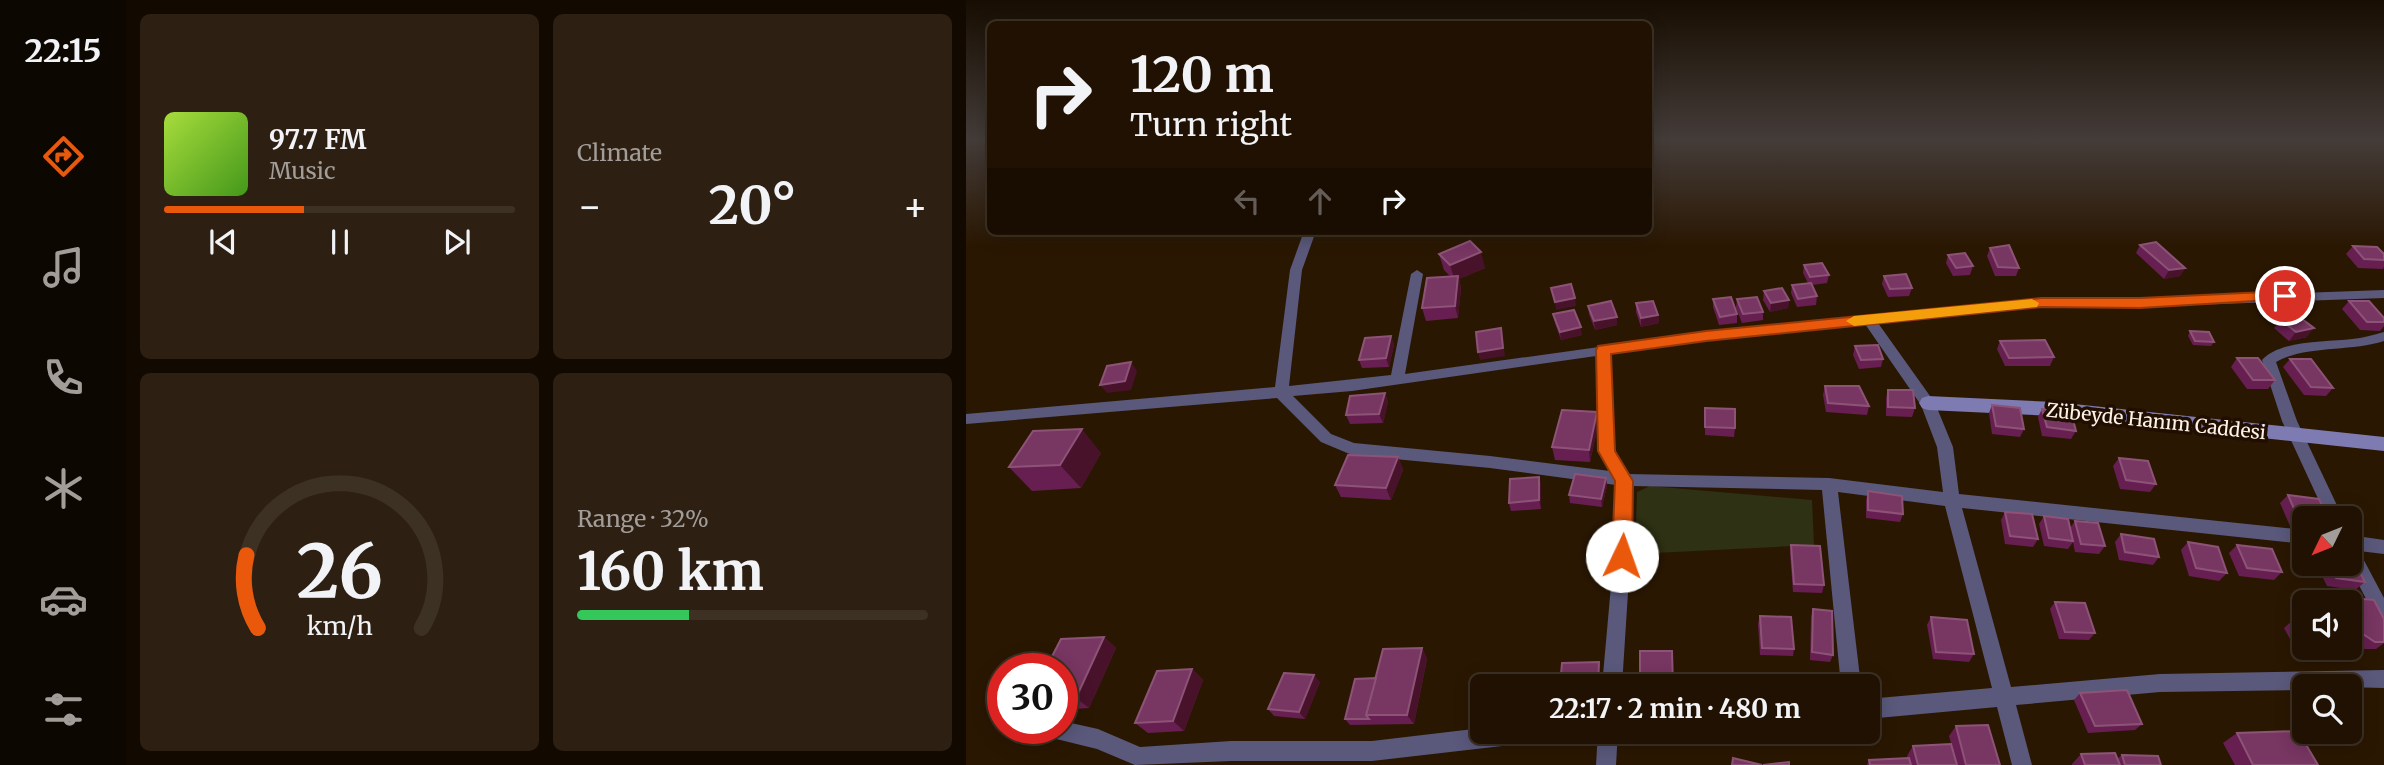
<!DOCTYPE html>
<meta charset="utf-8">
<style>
body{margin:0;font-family:Merriweather,serif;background:#2d1f11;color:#f1f3f6;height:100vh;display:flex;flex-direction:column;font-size:26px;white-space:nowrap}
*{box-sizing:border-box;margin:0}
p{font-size:23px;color:#a29d99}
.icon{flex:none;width:38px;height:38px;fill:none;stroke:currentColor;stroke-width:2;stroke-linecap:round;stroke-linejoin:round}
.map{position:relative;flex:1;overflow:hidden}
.drawer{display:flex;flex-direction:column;gap:14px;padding:14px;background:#120901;width:840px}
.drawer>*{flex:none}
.banner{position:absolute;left:21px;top:21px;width:665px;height:214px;border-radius:10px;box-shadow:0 4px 18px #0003,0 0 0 2px #3d3124;background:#201102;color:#f1f3f6;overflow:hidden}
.needle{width:46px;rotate:227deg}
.tools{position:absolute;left:1326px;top:506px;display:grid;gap:14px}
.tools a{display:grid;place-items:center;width:70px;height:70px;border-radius:10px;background:#201102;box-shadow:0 4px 18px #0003,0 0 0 2px #3d3124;font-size:35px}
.speed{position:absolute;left:21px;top:653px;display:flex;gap:14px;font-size:35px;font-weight:700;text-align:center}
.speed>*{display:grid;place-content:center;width:91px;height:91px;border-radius:50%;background:#201102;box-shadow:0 4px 18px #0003,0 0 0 2px #3d3124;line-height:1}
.speed .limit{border:10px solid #d22;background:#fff;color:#111}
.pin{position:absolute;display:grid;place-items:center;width:60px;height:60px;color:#fff;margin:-30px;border:4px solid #fff;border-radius:50%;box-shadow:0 2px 7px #0007}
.me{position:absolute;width:77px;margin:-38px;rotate:3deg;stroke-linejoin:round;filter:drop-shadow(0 0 5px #0008)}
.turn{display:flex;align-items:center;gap:24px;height:147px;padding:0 28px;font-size:32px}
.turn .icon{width:91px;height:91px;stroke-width:2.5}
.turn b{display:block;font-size:49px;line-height:60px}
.lanes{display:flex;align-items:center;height:66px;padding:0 28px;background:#0003;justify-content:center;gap:35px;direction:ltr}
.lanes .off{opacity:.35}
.big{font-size:52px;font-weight:700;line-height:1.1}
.drawer .tile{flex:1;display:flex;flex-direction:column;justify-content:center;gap:10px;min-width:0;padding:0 24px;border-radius:10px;background:#2d1f11}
.drawer .dial{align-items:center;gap:0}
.dial svg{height:182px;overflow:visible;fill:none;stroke:#3d3124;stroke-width:7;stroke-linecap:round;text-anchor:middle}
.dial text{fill:#f1f3f6;stroke:none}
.song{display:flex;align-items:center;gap:21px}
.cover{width:84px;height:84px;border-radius:10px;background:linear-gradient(135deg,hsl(80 70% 55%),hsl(100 70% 35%))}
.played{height:7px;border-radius:4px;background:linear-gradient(90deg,#ea580c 40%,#3d3124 40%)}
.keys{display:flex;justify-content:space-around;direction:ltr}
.heat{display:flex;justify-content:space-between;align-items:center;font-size:38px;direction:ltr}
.charge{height:10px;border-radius:5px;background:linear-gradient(90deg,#34c759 32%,#3d3124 0)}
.drawer .tiles{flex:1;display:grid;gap:14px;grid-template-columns:repeat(2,1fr)}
.trip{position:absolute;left:504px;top:674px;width:410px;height:70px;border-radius:10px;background:#201102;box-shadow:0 4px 18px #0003,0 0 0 2px #3d3124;font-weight:700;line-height:70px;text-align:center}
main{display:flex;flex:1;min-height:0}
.menu{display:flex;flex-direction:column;width:126px;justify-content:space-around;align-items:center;background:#0d0701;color:#a29d99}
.menu .icon{width:49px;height:49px}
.menu .selected{color:#ea580c}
.menu b{font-size:32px;color:#f1f3f6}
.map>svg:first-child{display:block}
</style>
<main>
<nav class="menu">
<b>22:15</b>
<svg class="icon selected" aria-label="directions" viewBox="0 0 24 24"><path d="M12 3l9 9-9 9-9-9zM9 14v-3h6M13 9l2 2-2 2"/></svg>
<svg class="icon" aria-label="music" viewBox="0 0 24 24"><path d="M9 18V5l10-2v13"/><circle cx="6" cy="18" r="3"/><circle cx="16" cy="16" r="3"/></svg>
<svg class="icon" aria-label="phone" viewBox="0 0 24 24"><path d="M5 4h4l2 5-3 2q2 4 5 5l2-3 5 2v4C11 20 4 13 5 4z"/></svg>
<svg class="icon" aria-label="climate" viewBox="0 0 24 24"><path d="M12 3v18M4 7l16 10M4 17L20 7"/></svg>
<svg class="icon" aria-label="car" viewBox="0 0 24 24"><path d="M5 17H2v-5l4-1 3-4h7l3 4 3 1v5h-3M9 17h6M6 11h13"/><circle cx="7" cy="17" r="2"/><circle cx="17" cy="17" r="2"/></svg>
<svg class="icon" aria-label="filters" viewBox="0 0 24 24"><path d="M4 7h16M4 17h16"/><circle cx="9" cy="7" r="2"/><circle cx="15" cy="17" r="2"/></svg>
</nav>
<section class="drawer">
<div class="tiles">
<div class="tile">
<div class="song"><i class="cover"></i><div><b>97.7 FM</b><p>Music</p></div></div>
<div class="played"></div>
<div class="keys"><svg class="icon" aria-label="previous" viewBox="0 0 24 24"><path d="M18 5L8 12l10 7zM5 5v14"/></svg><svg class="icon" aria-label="pause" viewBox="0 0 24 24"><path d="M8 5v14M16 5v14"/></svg><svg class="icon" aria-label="next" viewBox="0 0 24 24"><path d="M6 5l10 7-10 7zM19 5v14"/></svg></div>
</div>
<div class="tile"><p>Climate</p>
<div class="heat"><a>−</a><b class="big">20°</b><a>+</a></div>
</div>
<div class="tile dial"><svg viewBox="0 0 100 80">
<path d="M14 69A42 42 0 1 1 86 69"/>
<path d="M14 69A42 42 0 0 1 9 37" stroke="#ea580c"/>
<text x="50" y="56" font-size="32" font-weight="700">26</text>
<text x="50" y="72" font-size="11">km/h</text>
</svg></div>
<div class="tile"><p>Range · 32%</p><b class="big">160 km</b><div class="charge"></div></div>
</div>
</section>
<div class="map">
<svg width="1418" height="765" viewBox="0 0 1418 765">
<rect width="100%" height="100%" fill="#2a1702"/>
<path fill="#2e3113" d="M684,486L846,500L848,545L669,554L671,492Z"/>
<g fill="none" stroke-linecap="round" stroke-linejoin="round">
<g fill="#5a597c" fill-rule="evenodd">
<path d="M338,231H350L336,270L323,386L425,375L445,274L451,270L457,274L439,374L740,332L1075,298L1174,299L1418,290V298L1174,307L1075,306L912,323L969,403L987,447L993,494L1339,530V544L996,508L1045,687L1194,674L1418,670V688L1339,686V690L1194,692L1050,705L1066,765H1046L1031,707L901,719V699L1026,688L979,506L872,492L895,686H875L856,490L666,486V530L656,686H636L650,530V485L524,468L386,455L355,442L311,398L0,424V414L309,387L324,270ZM899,324L955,405L971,447L977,492L863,478L662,474L648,450L644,354L740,340ZM630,356L632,451L644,471L524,456L388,443L365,434L327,396L386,391Z"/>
<path d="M1418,332V341C1384,352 1340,345 1310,362L1331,421L1377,518H1361L1316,421L1296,360C1313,340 1361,342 1386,339C1397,338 1407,335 1418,332Z"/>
<path d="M1384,535L1418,540V554L1393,551L1418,598V624L1412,622L1382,564H1384Z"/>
<path d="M96,721L132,729L174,747L265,741H406L516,728V732H580L577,739L570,742L406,761H265L169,765L131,749L74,735L71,728H96Z"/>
<path d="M632,732H652L650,765H630Z"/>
</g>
<path fill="#7e7bb3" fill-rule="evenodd" d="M962,396L1089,402L1418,437V451L1089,416L962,410L956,408L953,403L956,398Z"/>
</g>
<g fill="#671f51">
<path d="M1174,245L1219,268L1214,276L1198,279L1170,253Z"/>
<path d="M1387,246L1418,254V267L1417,269L1392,268L1380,254Z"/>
<path d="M1024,248L1053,268L1050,276H1029L1021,256Z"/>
<path d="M473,254L519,268L493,279L495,288L492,318L460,321L456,308L484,276L478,270Z"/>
<path d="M982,255L1007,266L1004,275L987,276L980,263Z"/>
<path d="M838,265L863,275L861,283L846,285L851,296L850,305L831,307L825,293L826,285L842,283L837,273Z"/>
<path d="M918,276L946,288L943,296L922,297L916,284Z"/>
<path d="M798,291L823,300L822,308L804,312L797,300Z"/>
<path d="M747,299L771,314V323L753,325L747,307Z"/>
<path d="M771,299L797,312V320L776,323L770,308Z"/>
<path d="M1383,301L1418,318V326L1414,331L1394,330L1376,309Z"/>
<path d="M670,303L692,315L693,323L675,327L670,312Z"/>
<path d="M622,306L651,325L629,330L623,314Z"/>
<path d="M587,314L616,335L595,340L589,323Z"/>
<path d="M1315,320L1341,337L1323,341L1308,328Z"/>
<path d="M1224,331L1248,342L1245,346L1227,345L1222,336Z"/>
<path d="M425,336L428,345L423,367L396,368L393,360Z"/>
<path d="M1034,341L1088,357L1084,366H1039L1031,349Z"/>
<path d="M889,346L917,359L915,367L893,369L887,355Z"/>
<path d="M1271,358L1309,380L1302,389H1281L1265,367Z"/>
<path d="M1324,359L1367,388L1360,396L1338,395L1317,367Z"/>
<path d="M859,386L903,406L901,415L860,412L857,395Z"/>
<path d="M922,390L949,408L946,417L920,416V398Z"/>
<path d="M419,393L422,402L417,423L384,424L380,415Z"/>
<path d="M1026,405L1058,429L1054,437L1026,434L1023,413Z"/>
<path d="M739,408L769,428L768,437L739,435Z"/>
<path d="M1076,409L1110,431L1105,439L1076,436L1072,417Z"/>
<path d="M631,412L632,425L624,462L589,460L586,447Z"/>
<path d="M135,453L115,488L66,491L43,467Z"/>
<path d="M432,457L437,470L425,500L375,497L369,485Z"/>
<path d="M1153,458L1190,484L1184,492L1154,489L1147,466Z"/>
<path d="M573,477L575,485V509L545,511L543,503Z"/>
<path d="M640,478L641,486L636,507L604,503L603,495Z"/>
<path d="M902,491L937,514L934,522L900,518V500Z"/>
<path d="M1322,495L1339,518V528L1324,526L1314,503Z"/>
<path d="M1039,512L1072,539L1067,547L1039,544L1035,520Z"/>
<path d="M1078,516L1104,528L1109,521L1139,546L1133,554L1109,552L1107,542L1102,549L1078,546L1073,524Z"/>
<path d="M1155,534L1193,557L1187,565L1153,560L1149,542Z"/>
<path d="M1222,542L1261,573L1253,581L1223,576L1215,550Z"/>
<path d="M825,545L858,585L856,593L827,592L824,553Z"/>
<path d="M1271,545L1316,572L1308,580L1273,576L1263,553Z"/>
<path d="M1350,564H1384L1399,582L1389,590L1361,586Z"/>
<path d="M1377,597L1418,619V643L1410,649H1399L1384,639V602H1372Z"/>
<path d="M1089,602L1129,633L1123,640L1093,639L1084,609Z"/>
<path d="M847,609L867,655L864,662L844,660L845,617Z"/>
<path d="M794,616L828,649L827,656L794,655L792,624Z"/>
<path d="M965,617L1008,654L1003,662L967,659L961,625Z"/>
<path d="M1327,620L1339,621V648H1369L1372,652L1362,659H1335L1318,628Z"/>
<path d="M138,637L150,648L123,708L96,710V668Z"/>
<path d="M456,648L461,659L448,724L384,725L379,719L410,678Z"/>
<path d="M226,669L237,680L218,731L182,733L169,723Z"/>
<path d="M354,682L339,719L308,716L302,709Z"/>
<path d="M1114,693L1176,724L1169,730L1122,733L1108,700Z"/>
<path d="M990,726L1034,765H901L903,760L942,758L941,756L947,746L990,761L983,736Z"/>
<path d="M1271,733L1352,765H1269L1257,743Z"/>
<path d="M1115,754L1151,759L1156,755L1195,765H1106V764Z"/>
</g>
<g fill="#48122b">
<path d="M515,252L519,268L493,279L495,288L492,318L489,306V281L484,265Z"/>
<path d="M1219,268L1214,276L1198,279L1203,270Z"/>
<path d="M609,298L610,306L590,310L589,302Z"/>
<path d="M823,300L822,308L804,312L805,303Z"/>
<path d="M692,315L693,323L675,327V318Z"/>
<path d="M651,317V325L629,330L628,321Z"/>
<path d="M615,327L616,335L595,340L594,332Z"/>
<path d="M535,328L539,356L514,360L512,352Z"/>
<path d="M1348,328L1341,337L1323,341L1330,332Z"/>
<path d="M425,336L428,345L423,367L420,358Z"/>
<path d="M165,362L171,371L165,390L141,393L134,385Z"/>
<path d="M419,393L422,402L417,423L413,414Z"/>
<path d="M631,412L632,425L624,462L623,450Z"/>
<path d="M116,429L135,453L115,488L94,465Z"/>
<path d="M432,457L437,470L425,500L420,488Z"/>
<path d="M573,477L575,485V509L573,500Z"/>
<path d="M640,478L641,486L636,507L635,499Z"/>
<path d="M138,637L150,648L123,708L110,698Z"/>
<path d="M456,648L461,659L448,724L441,715Z"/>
<path d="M633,662L634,669V686H632Z"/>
<path d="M226,669L237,680L218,731L207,721Z"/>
<path d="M348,675L354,682L339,719L333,712Z"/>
</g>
<g fill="#783662" stroke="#8d5377" stroke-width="2">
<path d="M504,241L515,252L484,265L473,254Z"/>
<path d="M1190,242L1219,268L1203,270L1174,245Z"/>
<path d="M1043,245L1053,268L1032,267L1024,248Z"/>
<path d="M1387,246L1411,247L1418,254V260L1398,259Z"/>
<path d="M999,253L1007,266L990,268L982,255Z"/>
<path d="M856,263L863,275L844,277L838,265Z"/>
<path d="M940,274L946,288L924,289L918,276Z"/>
<path d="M492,276L489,306L456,308L461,278Z"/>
<path d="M845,283L851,296L832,299L826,285Z"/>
<path d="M605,284L609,298L589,302L585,288Z"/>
<path d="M816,288L823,300L805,303L798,291Z"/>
<path d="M765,297L771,314L754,317L747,299Z"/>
<path d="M791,297L797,312L777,314L771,299Z"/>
<path d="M645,301L651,317L628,321L622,306Z"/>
<path d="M687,301L692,315L675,318L670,303Z"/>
<path d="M1383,301H1403L1418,318V322H1401Z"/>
<path d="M608,310L615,327L594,332L587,314Z"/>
<path d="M1332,316L1348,328L1330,332L1315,320Z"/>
<path d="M535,328L537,348L512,352L510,332Z"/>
<path d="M1224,331L1243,332L1248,342L1229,341Z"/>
<path d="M425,336L420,358L393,360L399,338Z"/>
<path d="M1079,340L1088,357L1043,358L1034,341Z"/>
<path d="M912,345L917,359L895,360L889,346Z"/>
<path d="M1271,358H1292L1309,380H1287Z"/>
<path d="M1324,359H1345L1367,388L1345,387Z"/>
<path d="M165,362L159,381L134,385L141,366Z"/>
<path d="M859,386H893L903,406L862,403Z"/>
<path d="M922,390H947L949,408L922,407Z"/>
<path d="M419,393L413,414L380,415L384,396Z"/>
<path d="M1026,405L1054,408L1058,429L1030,426Z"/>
<path d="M739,408L769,409V428L739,427Z"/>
<path d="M1076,409L1105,412L1110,431L1081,427Z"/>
<path d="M596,410L631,412L623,450L586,447Z"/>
<path d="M116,429L94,465L43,467L67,431Z"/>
<path d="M382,455L432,457L420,488L369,485Z"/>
<path d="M1153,458L1182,461L1190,484L1160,480Z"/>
<path d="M609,474L640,478L635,499L603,495Z"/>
<path d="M573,477V500L543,503L544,479Z"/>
<path d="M902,491L936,496L937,514L902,510Z"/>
<path d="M1322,495L1353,499L1362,518L1339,519L1332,518Z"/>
<path d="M1039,512L1066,514L1072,539L1044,536Z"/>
<path d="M1078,516L1102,519L1107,541L1083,538Z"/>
<path d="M1109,521L1132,523L1139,546L1115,544Z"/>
<path d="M1155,534L1188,539L1193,557L1159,552Z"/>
<path d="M1222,542L1252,547L1261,573L1230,568Z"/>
<path d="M825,545L854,546L858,585L828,584Z"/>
<path d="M1271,545L1306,549L1316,572L1281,568Z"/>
<path d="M1384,554L1399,582L1370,578L1363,564H1384Z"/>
<path d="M1377,597L1408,600L1418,619V642H1409L1394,632L1384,612V602H1379Z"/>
<path d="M1089,602L1119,603L1129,633L1099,632Z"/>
<path d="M847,609L866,611L867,655L846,652Z"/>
<path d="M794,616L825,617L828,649L796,648Z"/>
<path d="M965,617L1001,620L1008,654L970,652Z"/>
<path d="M1327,620L1339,621V642Z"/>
<path d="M138,637L110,698L96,699V668H80L95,639Z"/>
<path d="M456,648L441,715H400L417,649Z"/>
<path d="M1342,648H1369L1372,652L1344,651Z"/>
<path d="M674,651H706L707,686H674Z"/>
<path d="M633,662L632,686H594L596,663Z"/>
<path d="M226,669L207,721L169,723L191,671Z"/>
<path d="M318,673L348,675L333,712L302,709Z"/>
<path d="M410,678L400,715L403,719H379L389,679Z"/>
<path d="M1161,690L1176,724L1129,726L1114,693Z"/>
<path d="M1022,725L1034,765H1000L990,726Z"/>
<path d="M1332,731L1352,765H1287L1271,733Z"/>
<path d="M985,744L991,765H952L947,746Z"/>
<path d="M1149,753L1154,765H1119L1115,754Z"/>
<path d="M1156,755L1192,756L1195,765H1159Z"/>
<path d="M767,758L796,765H766Z"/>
<path d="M943,758L945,765H904L903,760Z"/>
<path d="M823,762V765H797Z"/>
</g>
<linearGradient id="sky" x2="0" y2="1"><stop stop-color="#170d01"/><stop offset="0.57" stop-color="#443c39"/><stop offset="1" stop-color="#443c39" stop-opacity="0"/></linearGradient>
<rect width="1418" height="246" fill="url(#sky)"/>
<path fill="#ea580c" stroke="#983908" stroke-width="2" d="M1319,291L1326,296L1324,299L1174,308L1075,307L740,341L645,354L649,451L667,481L666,556L663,562L656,564L649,562L646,556L649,481L632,451L630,350L632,346L740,331L1075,298H1174Z"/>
<path fill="#f59e0b" d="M1066,299L1073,303L1071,307L888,326L880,321L888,316Z"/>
<g text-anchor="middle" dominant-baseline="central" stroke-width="7" stroke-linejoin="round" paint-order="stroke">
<g font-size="19" fill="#fef3e8" stroke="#200e00">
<text transform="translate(1190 421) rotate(6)">Zübeyde Hanım Caddesi</text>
</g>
</g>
</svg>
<div class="tools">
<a><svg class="needle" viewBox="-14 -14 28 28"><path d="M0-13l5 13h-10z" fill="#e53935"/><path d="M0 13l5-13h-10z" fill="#a29d99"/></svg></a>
<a><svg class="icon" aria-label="sound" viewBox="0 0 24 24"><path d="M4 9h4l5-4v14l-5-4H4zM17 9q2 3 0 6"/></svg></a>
<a><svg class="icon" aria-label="search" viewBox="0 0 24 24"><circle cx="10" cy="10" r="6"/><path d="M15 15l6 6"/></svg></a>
</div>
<div class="speed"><div class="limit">30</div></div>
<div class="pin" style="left:1319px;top:296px;background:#d93025"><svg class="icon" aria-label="arrive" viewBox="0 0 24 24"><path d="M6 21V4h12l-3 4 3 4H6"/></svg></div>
<svg class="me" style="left:656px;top:556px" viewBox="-20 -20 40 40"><circle r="19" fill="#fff"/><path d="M0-13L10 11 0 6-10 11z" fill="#ea580c"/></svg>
<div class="trip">22:17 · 2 min · 480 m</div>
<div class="banner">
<div class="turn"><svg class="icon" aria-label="right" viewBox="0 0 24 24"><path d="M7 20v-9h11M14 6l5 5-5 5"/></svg><div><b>120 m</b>Turn right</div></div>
<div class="lanes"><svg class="icon off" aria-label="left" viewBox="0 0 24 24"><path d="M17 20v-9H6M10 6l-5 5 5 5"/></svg><svg class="icon off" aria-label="ahead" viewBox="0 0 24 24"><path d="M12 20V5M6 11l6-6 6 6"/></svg><svg class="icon" aria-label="right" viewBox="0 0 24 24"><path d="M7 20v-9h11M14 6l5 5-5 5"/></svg></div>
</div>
</div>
</main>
